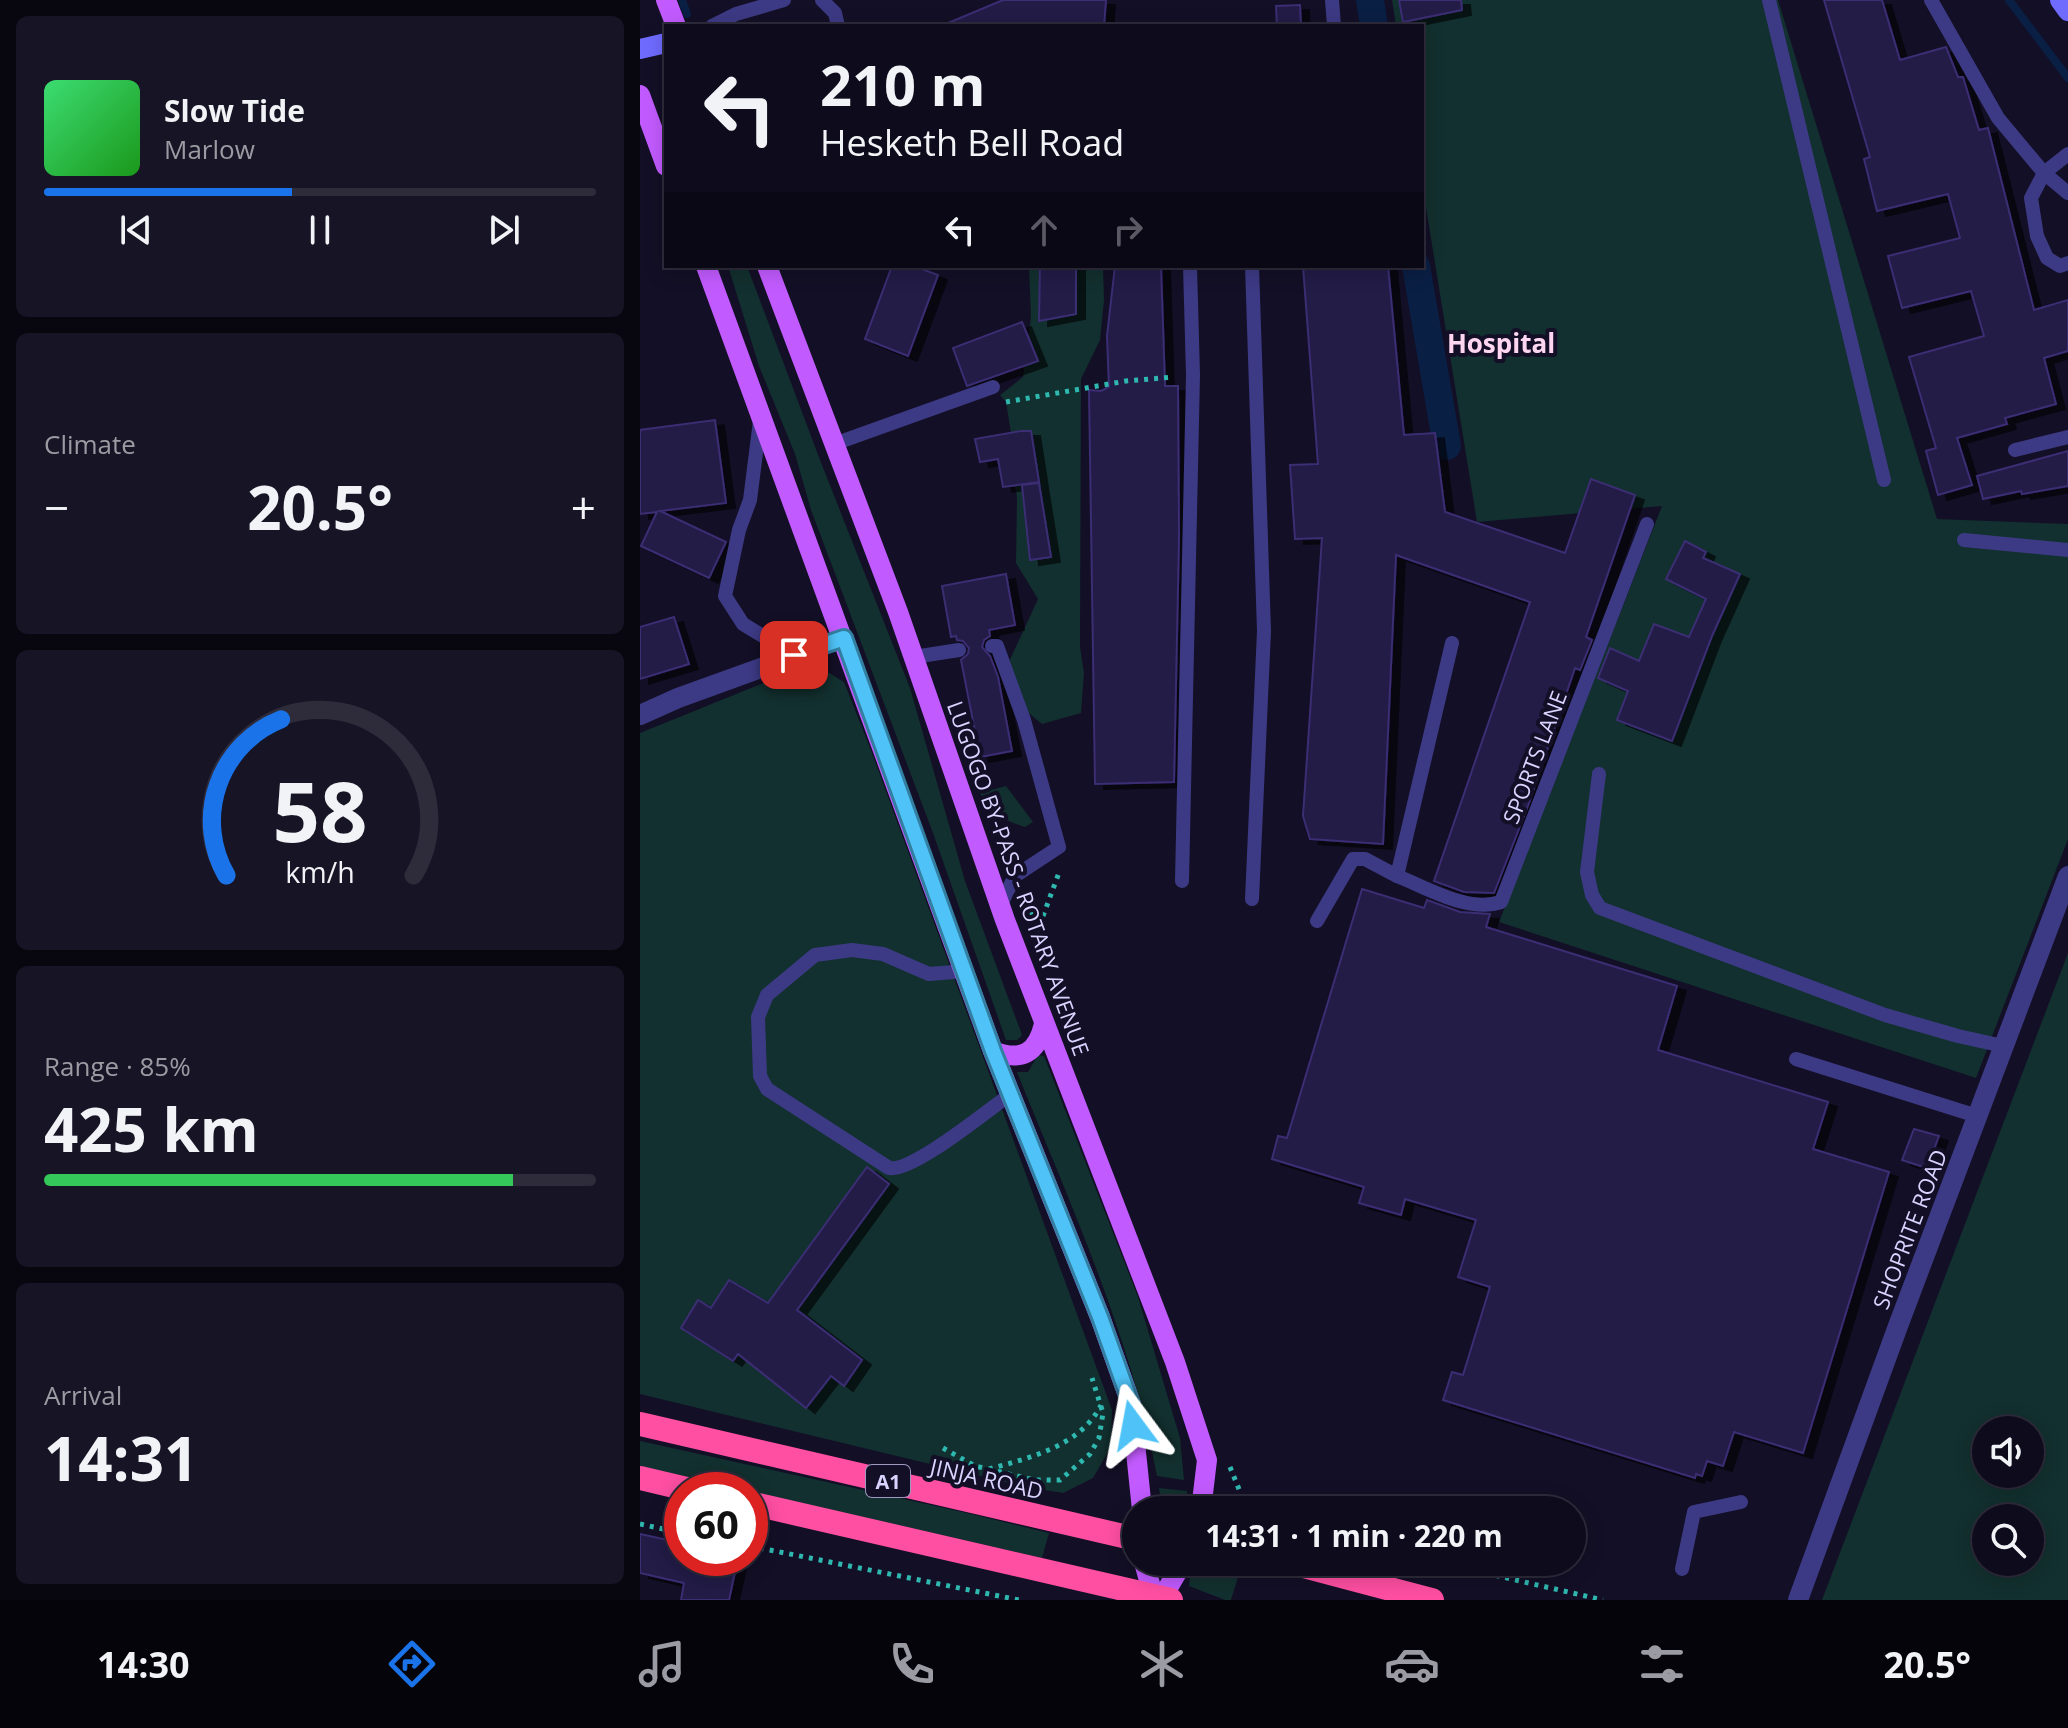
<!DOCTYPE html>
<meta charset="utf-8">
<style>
body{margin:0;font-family:"Open Sans",sans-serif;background:#171425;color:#f1f3f6;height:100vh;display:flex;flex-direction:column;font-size:30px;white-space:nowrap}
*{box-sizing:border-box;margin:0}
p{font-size:26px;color:#9b9ba3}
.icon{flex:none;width:44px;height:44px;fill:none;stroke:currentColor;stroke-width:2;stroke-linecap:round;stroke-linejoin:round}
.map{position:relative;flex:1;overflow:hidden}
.drawer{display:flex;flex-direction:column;gap:16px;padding:16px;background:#08060f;width:640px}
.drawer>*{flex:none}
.guide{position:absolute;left:24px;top:24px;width:760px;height:244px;border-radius:0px;box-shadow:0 4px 20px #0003,0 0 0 2px #2e2b3b;background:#0e0b1c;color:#f1f3f6;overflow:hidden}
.tools{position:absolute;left:1332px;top:1416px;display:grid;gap:16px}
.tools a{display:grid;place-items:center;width:72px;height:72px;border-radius:50%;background:#0e0b1c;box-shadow:0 4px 20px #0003,0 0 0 2px #2e2b3b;font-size:40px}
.speed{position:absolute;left:24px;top:1472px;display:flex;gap:16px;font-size:40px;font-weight:700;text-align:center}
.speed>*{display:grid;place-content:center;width:104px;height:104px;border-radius:50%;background:#0e0b1c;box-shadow:0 4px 20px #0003,0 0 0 2px #2e2b3b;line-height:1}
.speed .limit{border:12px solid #d22;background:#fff;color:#111}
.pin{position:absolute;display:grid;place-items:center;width:68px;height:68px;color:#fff;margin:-34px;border-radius:16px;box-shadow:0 4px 12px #0006}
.me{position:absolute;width:88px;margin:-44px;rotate:347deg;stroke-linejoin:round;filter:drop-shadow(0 0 6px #0008)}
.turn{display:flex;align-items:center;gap:28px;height:168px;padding:0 24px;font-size:36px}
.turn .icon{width:104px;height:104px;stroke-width:2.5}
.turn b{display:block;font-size:56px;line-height:68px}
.lanes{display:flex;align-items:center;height:76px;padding:0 24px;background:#0003;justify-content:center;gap:40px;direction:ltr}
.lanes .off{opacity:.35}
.big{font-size:60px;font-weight:700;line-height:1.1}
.drawer .widget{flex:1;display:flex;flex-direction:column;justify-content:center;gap:12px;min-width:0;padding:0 28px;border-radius:12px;background:#171425}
.drawer .dial{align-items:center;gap:0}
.dial svg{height:208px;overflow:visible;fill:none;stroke:#2e2b3b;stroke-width:7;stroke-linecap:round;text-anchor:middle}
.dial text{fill:#f1f3f6;stroke:none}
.song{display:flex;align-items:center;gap:24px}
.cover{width:96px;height:96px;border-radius:12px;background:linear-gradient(135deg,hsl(140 70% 55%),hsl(120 70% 35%))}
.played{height:8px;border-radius:4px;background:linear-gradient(90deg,#1a73e8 45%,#2e2b3b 45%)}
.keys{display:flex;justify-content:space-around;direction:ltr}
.heat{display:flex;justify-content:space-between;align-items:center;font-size:44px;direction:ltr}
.charge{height:12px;border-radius:6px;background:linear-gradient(90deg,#34c759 85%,#2e2b3b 0)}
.trip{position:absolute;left:482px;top:1496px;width:464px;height:80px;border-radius:40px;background:#0e0b1c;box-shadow:0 4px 20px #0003,0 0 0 2px #2e2b3b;font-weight:700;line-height:80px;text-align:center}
.dock{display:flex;height:128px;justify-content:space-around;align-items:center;background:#06040b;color:#9b9ba3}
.dock .icon{width:56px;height:56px}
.dock .active{color:#1a73e8}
.dock b{font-size:36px;color:#f1f3f6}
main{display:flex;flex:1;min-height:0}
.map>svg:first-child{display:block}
</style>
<main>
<section class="drawer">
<div class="widget">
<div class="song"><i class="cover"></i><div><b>Slow Tide</b><p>Marlow</p></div></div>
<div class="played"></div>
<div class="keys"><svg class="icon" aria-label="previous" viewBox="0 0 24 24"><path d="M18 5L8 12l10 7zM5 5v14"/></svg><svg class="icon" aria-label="pause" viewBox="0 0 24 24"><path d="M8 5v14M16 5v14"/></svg><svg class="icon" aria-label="next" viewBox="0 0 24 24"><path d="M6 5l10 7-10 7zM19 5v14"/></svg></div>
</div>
<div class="widget"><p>Climate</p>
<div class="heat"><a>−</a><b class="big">20.5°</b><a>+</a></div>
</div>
<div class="widget dial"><svg viewBox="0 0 100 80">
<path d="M14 69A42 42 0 1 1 86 69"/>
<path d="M14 69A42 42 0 0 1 35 9" stroke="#1a73e8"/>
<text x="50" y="56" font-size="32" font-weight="700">58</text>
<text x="50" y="72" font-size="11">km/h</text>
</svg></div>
<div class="widget"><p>Range · 85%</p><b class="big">425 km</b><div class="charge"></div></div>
<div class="widget"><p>Arrival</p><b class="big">14:31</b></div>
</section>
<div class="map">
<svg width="1428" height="1600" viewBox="0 0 1428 1600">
<defs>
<filter id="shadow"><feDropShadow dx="9" dy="5" stdDeviation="0" flood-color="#0009"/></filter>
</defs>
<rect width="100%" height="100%" fill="#130f26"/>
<g fill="#12302f" fill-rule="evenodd">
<path d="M752,0H1138L1297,519L1428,524V839L1336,1078L859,922L1022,506L837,522L782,183V26H756Z"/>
<path d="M88,266H107L180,460L270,688L325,881L382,1035L377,1040H366L293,833L171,510L155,454L119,366Z"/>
<path d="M389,266H463L464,300L460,340L441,379L440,647L444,673L441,713L402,724L379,705L368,664L398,599L376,563L377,498L369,445L371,433L366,402L360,395L383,377L391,317Z"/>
<path d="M165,670L186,671L204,682L232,753L472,1410L471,1447L453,1478L423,1493L385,1487L0,1394V733L133,679Z"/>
<path d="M366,786L393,822L385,827C364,820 349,814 340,793Z"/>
<path d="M1428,953V1600H1182ZM1346,1430H1390V1474H1346ZM1346,1518H1390V1562H1346Z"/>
<path d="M398,1055L404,1056L498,1297L540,1438L544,1480L517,1476C491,1336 430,1204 377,1072H388Z"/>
<path d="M0,1441L327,1513L409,1533L402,1558L0,1466Z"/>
<path d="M519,1488L547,1491L548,1510H522Z"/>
<path d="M560,1567L598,1577L591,1600H585L549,1586L550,1576Z"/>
</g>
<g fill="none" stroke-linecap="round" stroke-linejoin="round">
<g stroke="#0a1f44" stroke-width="8">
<path d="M42,0L47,14"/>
<path d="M1369,0L1428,78"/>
</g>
<g stroke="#0a1f44" stroke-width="28">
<path d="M730,0L734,26"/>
<path d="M776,266L807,446"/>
</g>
</g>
<g fill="#241b47" stroke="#3b2d73" stroke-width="2" filter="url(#shadow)">
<path d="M363,0H466L464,26H301Z"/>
<path d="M759,0H821L822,10L763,22Z"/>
<path d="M1184,0H1242L1260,60L1306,47L1318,77H1323L1339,130L1348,128L1394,310L1428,300V351L1404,358L1416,404L1365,418L1367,424L1317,438L1332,485L1298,495L1286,451L1296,448L1269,357L1344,336L1331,291L1262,308L1248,256L1320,238L1308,194L1237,211L1224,159L1230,157Z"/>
<path d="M660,5L661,26H637L636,6Z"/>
<path d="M252,266H274L298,275L268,356L225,339Z"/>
<path d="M400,266H436V314L399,321Z"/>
<path d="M475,266H521L525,386H538L539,538L534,782L455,784L449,390L461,391L469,387L467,336Z"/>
<path d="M663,266H748L764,435L795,433L805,512L925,553L951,479L995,495L946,637L952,640L940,670L935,668L889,803L854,893L824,892L794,881L890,602L756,555L743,844L670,839L663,816L682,538L655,539L650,465L678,464Z"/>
<path d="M382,322L398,361L327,386L313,348Z"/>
<path d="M75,420L86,503L20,511L86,542L69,578L1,546L17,512L0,514V430Z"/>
<path d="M381,431H391L399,482L363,487L358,459L340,462L335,439Z"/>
<path d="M1428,451V486L1382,494L1381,491L1343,499L1337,476Z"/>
<path d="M399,483L411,557L390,560L382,485Z"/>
<path d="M1045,541L1066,552L1063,558L1100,574L1072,636L1032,741L977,720L988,691L958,678L970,648L999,661L1014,624L1049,637L1066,599L1026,579Z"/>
<path d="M366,574L375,625L349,630L350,636L344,640L342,647L350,656L358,677L372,751L340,757L321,660L328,654L329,648L323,641L317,640L316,636L311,637L302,586Z"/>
<path d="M34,617L49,664L0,679V627Z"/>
<path d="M722,889L784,908L787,900L820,912L850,914L846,927L1037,986L1018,1050L1188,1102L1173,1149L1249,1172L1163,1453L1094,1432L1083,1466L1067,1461L1062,1476L1056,1474L1055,1478L803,1400L812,1372L823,1375L850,1287L818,1277L836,1220L765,1199L761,1215L719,1203L724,1187L632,1159L638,1136L647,1138Z"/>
<path d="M1274,1129L1299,1136L1287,1168L1262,1160Z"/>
<path d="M227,1167L249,1184L157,1310L222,1360L204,1386L191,1376L166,1408L98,1354L93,1361L41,1328L58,1300L71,1308L89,1280L128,1303Z"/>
<path d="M0,1534L42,1543V1558H98L89,1600H41L44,1583L0,1573Z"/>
</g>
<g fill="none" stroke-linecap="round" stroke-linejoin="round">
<g stroke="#2fb8b0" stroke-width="5" stroke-dasharray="4 6" stroke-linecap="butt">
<path d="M366,402L486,381L534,377"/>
<path d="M389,892L394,926"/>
<path d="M396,935L420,870"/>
<path d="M303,1448L335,1466L394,1480H420L450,1454L459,1438L463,1413L452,1378"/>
<path d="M590,1467L605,1504L616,1510"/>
<path d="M349,1469C389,1458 441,1446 461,1405"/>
<path d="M0,1524L42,1533"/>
<path d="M110,1546L379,1600"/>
<path d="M797,1562L963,1600"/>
</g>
<g stroke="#3d3a85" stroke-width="14">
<path d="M182,0L195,13L198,26"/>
<path d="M692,0L694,26"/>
<path d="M1129,0L1244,480"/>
<path d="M1291,0L1358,118L1404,173L1428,193"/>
<path d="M72,26L96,14L144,0"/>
<path d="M1428,154L1404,173L1391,198L1397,236L1407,258L1420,266L1428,263"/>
<path d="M612,266L624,631L612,899"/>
<path d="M120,421L110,500L99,530L85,596L103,624L154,655"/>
<path d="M194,444L353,387"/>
<path d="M1375,450L1428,437"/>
<path d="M1324,540L1428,550"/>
<path d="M352,646H357L384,720L419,847L375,876L360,906"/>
<path d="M274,657L319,650"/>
<path d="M959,774L947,872L952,895L960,908L1245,1015L1318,1036L1363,1046"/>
<path d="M757,876C788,888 828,913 861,902L1007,524"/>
<path d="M542,881L553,375L550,266"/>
<path d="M677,921L713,859H725L757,876L812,643"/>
<path d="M326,971L289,974L243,954L212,950L175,955L127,995L118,1017L120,1076L127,1089L249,1168C272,1173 349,1109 371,1094"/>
<path d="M1156,1059L1337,1116"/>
<path d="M1042,1569L1054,1512L1101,1502"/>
</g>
<g stroke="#3d3a85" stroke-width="20">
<path d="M0,715L38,698L204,638"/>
<path d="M1158,1600L1258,1326L1428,876"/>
</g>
<g stroke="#6f6bff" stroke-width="20">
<path d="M1420,0L1428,11"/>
<path d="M0,49L26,43"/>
</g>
<g stroke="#c25bff" stroke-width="20">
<path d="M26,0L36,26"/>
<path d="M0,95L26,166"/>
<path d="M66,266L353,1051L460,1317L491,1404L502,1510"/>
<path d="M127,266L258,612L365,920L535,1362L567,1460L561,1510"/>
<path d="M353,1051C382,1062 397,1053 404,1024"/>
<path d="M504,1562L513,1595"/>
<path d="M522,1598L543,1562"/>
</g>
<g stroke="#ff4fa3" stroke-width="24">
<path d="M0,1424L496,1539"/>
<path d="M0,1478L51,1490"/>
<path d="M110,1503L531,1600"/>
<path d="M648,1562L792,1600"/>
</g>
</g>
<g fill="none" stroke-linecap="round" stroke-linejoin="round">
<g stroke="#337fa1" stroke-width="20">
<path id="route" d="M154,655L204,638L353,1051L460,1317L491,1404L493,1425"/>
</g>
<use href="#route" stroke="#4fc3f7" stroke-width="14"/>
</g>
<g text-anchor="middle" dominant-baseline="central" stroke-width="8" stroke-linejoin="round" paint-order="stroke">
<rect fill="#130f26" stroke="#9e99be" stroke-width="2" x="226" y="1465" width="44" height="32" rx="6"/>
<g font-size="20" font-weight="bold" fill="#d9d4ff">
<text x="248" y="1481">A1</text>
</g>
<g font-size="22" fill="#d9d4ff" stroke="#130f26">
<text transform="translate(894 757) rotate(-69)">SPORTS LANE</text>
<text transform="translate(379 878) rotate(70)">LUGOGO BY-PASS - ROTARY AVENUE</text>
<text transform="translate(1269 1229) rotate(-69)">SHOPRITE ROAD</text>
<text transform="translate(347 1478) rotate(13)">JINJA ROAD</text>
</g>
<g font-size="26" font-weight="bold" fill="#ffd6f0" stroke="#130f26">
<text x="861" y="343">Hospital</text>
</g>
</g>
</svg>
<div class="tools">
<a><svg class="icon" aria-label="sound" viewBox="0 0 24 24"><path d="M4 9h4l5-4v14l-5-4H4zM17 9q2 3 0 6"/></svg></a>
<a><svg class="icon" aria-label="search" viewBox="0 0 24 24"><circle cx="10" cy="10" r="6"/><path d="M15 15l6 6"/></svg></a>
</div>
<div class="speed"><div class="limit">60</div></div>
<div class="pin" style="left:154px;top:655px;background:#d93025"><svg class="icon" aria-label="arrive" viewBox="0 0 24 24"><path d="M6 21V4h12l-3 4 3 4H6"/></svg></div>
<svg class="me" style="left:493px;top:1425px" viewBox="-20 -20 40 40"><path d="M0-17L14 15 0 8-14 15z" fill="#4fc3f7" stroke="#fff" stroke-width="4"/></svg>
<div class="trip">14:31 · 1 min · 220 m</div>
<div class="guide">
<div class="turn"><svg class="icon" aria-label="left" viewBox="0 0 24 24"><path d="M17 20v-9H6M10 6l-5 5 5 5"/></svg><div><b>210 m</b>Hesketh Bell Road</div></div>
<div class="lanes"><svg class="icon" aria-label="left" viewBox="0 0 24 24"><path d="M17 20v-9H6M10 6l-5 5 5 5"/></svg><svg class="icon off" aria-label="ahead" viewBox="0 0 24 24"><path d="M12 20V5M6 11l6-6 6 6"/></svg><svg class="icon off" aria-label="right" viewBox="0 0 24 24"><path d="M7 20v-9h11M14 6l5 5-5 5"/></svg></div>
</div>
</div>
</main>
<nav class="dock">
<b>14:30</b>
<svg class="icon active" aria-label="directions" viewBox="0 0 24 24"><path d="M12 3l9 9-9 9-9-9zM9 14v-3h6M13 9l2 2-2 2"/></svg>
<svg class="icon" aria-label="music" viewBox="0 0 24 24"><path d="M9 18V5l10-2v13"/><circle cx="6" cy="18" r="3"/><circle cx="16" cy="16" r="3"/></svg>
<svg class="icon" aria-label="phone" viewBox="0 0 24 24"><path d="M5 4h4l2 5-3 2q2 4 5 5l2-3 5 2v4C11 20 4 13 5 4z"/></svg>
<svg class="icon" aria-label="climate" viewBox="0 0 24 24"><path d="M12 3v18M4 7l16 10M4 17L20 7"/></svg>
<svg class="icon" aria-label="car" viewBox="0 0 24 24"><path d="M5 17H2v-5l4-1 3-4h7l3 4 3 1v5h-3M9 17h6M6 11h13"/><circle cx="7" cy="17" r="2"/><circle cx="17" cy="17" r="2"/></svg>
<svg class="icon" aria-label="filters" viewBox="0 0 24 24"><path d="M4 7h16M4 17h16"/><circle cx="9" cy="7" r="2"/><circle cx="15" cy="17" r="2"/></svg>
<b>20.5°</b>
</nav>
